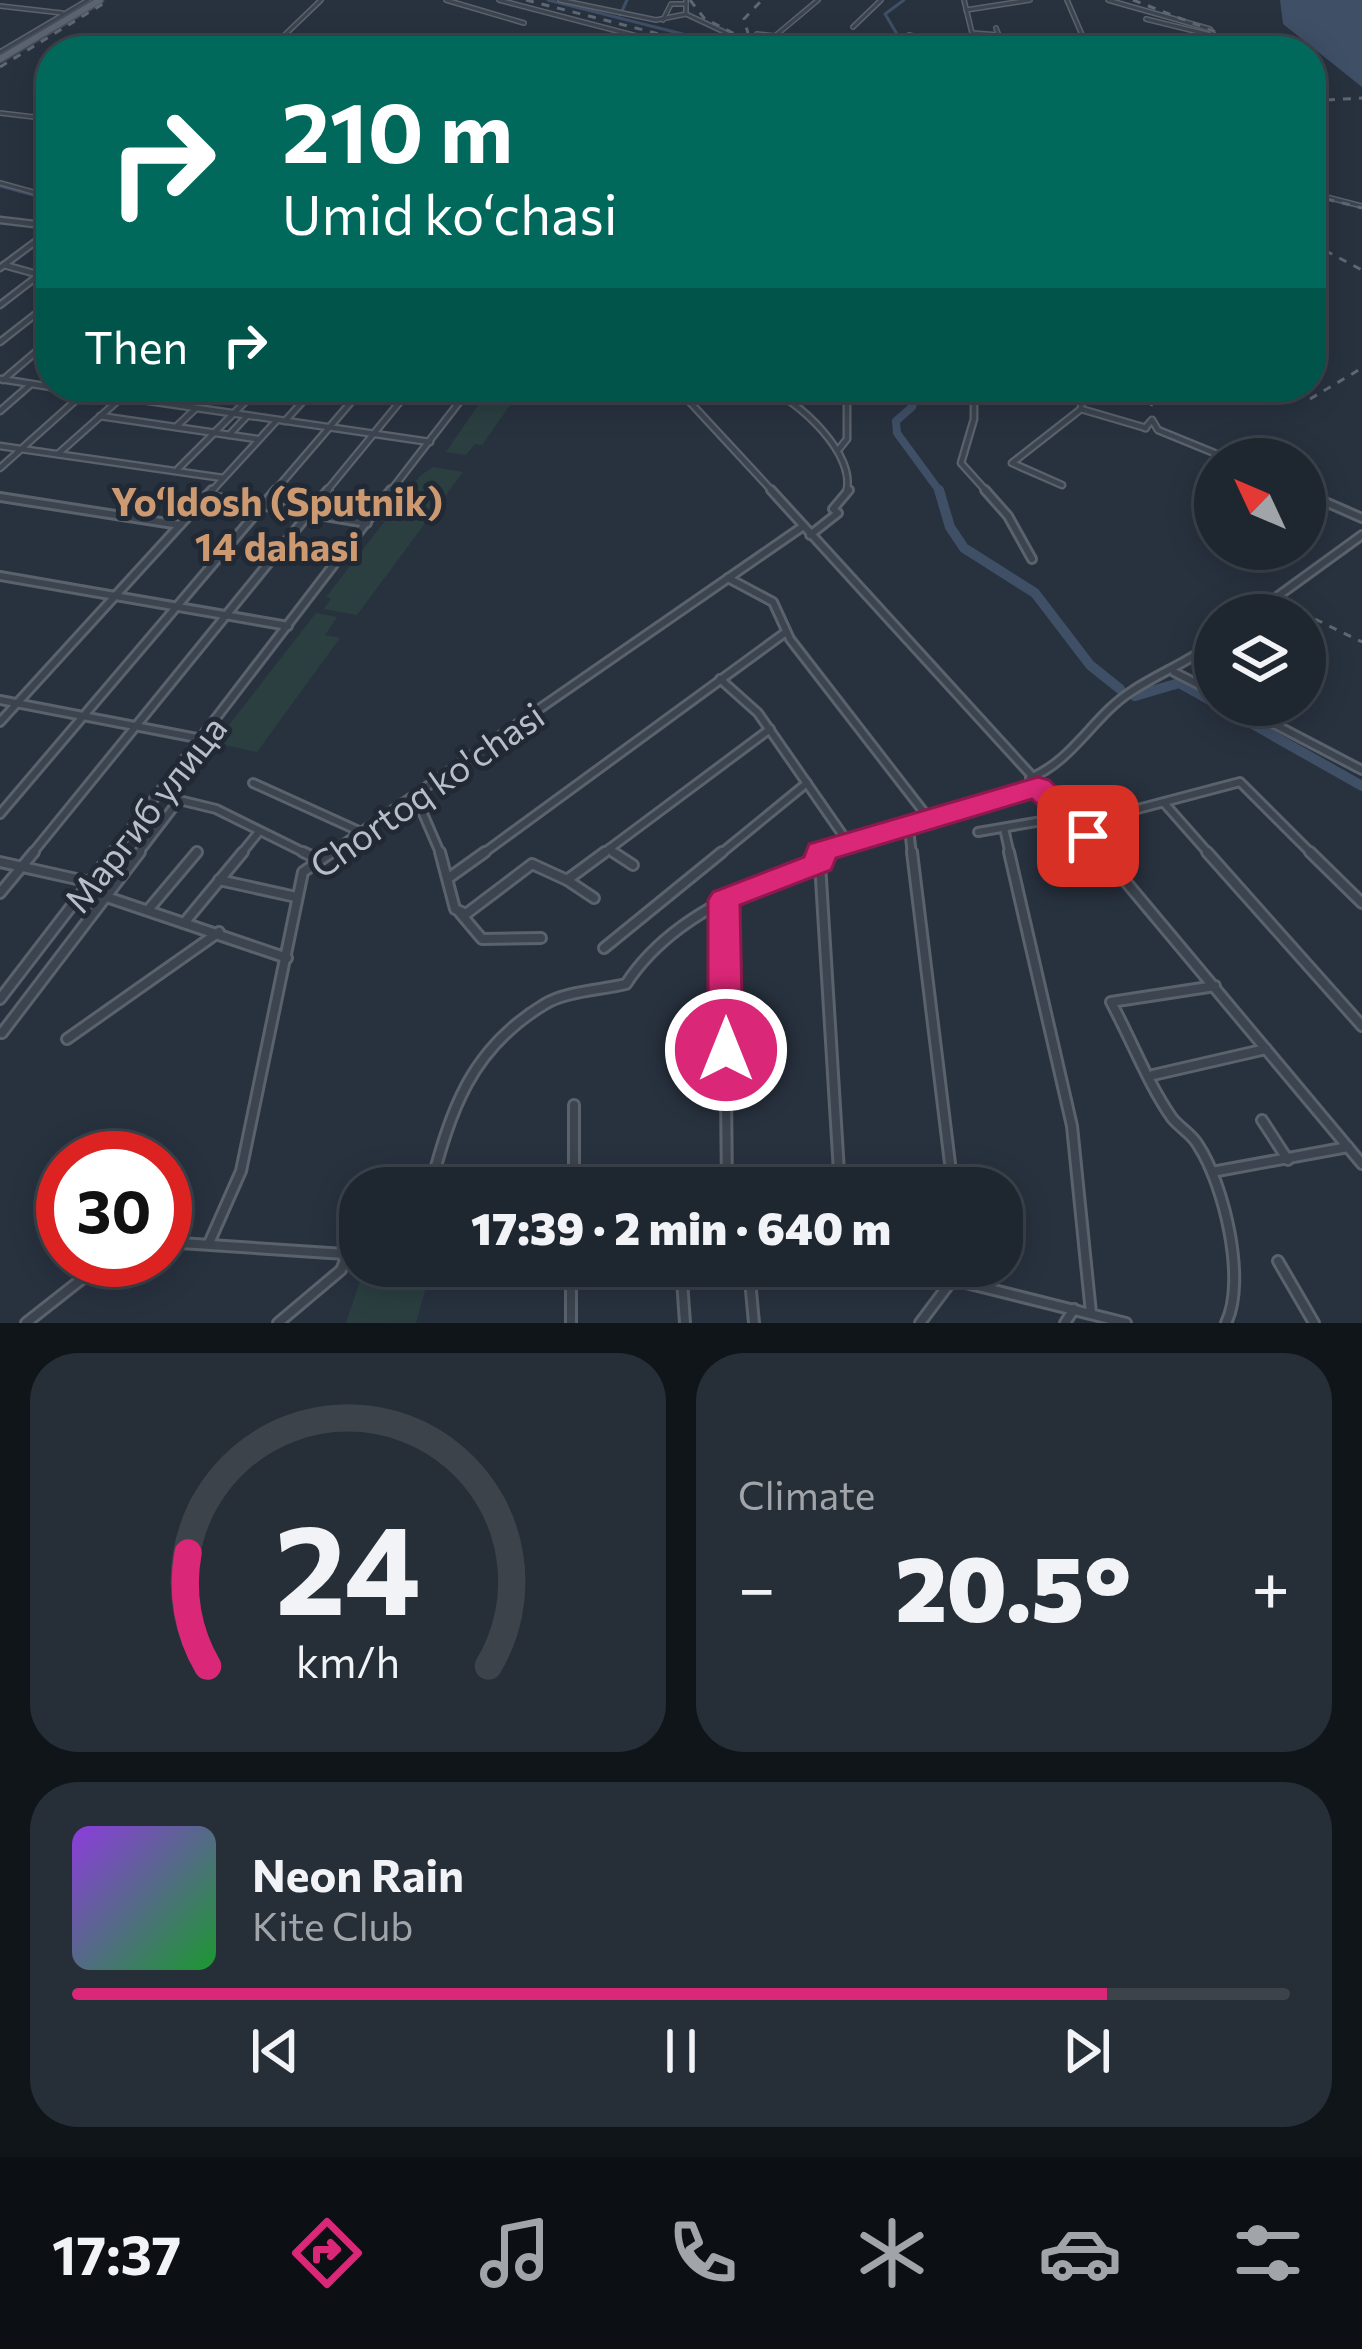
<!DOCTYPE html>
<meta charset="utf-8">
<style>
body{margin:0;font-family:Commissioner,sans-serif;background:#262e37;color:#f1f3f6;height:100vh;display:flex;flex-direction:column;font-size:45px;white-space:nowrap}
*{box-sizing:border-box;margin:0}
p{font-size:39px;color:#a1a5aa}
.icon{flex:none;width:66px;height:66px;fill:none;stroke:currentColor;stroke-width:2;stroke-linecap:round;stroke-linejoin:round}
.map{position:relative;height:1323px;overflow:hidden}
.drawer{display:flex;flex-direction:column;gap:30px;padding:30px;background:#10151a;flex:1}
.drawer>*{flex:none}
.banner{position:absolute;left:36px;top:36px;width:1290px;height:366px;border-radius:48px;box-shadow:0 6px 30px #0003,0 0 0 3px #3c434b;background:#00695c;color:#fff;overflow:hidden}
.needle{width:78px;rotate:314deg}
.tools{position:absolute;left:1194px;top:438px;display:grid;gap:24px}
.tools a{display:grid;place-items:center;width:132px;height:132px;border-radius:50%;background:#1e262f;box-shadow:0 6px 30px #0003,0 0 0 3px #3c434b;font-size:60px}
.speed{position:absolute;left:36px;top:1131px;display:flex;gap:24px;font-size:60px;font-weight:700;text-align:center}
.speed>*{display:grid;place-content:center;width:156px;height:156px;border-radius:50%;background:#1e262f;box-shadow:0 6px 30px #0003,0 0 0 3px #3c434b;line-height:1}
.speed .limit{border:18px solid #d22;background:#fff;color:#111}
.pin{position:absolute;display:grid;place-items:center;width:102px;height:102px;color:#fff;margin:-51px;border-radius:24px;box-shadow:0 6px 18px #0006}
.me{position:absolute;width:132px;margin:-66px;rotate:0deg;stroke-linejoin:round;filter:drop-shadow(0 0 9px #0008)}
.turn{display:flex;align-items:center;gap:42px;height:252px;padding:0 48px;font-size:54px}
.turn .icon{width:156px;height:156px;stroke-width:2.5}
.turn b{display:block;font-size:84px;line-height:102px}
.then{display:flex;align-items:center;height:114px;padding:0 48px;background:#0003;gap:24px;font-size:45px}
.big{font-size:90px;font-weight:800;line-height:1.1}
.drawer .card{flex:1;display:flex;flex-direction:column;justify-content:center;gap:18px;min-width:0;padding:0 42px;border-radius:48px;background:#262e37}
.drawer .dial{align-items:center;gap:0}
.dial svg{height:312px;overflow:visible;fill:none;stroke:#3c434b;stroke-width:7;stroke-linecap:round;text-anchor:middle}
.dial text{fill:#f1f3f6;stroke:none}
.song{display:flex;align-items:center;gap:36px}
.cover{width:144px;height:144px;border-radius:18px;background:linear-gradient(135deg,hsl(270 70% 55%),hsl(130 70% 35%))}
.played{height:12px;border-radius:6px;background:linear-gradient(90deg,#db2777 85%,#3c434b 85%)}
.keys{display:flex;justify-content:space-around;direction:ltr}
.heat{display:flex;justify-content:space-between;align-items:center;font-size:66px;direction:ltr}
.drawer .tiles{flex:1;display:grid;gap:30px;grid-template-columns:1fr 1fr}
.card:last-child{grid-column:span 2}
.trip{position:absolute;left:339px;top:1167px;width:684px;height:120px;border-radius:48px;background:#1e262f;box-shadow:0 6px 30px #0003,0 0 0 3px #3c434b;font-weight:800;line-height:120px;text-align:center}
.menu{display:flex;height:192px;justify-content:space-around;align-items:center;background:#0c0f13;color:#a1a5aa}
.menu .icon{width:84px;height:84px}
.menu .on{color:#db2777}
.menu b{font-size:54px;color:#f1f3f6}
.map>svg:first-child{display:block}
</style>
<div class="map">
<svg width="1362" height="1323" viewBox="0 0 1362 1323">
<rect width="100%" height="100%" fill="#28323f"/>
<g fill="#2b3f41">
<path d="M487,392L518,394L482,445L475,444L466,455L446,452Z"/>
<path d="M433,467L463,472L357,615L324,609L331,599L326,597L420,476Z"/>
<path d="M316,613L337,617L325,635L340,638L257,752L215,743Z"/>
<path d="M361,1278L426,1287L416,1323H346Z"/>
</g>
<path fill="#3f4f66" d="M1280,0H1362V87L1283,24Z"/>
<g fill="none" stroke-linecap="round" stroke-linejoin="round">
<g stroke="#3f4f66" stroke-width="3">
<path d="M548,0L750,51"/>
<path d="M620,15L627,0"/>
<path d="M858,51L894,40L897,34L885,14L904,0"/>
<path d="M0,186L51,200"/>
</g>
<path stroke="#3f4f66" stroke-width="8" d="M918,387L912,407L896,421L897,433L941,493"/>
<g stroke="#3f4f66" stroke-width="10">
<path d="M939,490L950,527L964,548L1035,593L1090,665L1120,689"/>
<path d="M1135,696L1179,683L1215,703"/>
<path d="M1219,705L1362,786"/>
</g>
<g stroke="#5a626c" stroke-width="6">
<g id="minor-far3">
<path d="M446,0L524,23"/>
<path d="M499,0L694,51"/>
<path d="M560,0L656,20L686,14"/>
<path d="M686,0V14L754,46"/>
<path d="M964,0L972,33L965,51"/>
<path d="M1067,0L1089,51"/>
<path d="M1108,0L1210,29L1225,51"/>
<path d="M0,6L62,13"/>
<path d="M966,10L1030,0"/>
<path d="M1146,19L1219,37"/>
<path d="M663,20L671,4H686"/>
<path d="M853,27L881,0"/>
<path d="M996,28L1002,44L1016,49"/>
<path d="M973,33L999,35"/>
<path d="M757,34L775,36L818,0"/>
<path d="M909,35L917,37L914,51"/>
<path d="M1157,46L1159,51"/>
<path d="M268,51L321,0"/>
<path d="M851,51L863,38"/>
<path d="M0,52L88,0"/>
<path d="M0,113L51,119"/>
<path d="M0,183L51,197"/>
<path d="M1311,193L1362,206"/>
</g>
</g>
<g stroke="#5a626c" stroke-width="9">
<g id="minor-far2">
<path d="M0,220L51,226"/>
<path d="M4,265L51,278"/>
<path d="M0,268L51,230"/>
<path d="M0,305L39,275"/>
<path d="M0,342L51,302"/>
<path d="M1,379L51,387"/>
<path d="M3,380L51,339"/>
<path d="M53,387L430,442"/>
<path d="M422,387L461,399"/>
<path d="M676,387L774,493"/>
<path d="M765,387C798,400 858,455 846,493"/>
<path d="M974,387V419L961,463L988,493"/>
<path d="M794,394L815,399"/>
<path d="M143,400L157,387"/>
<path d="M187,406L207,387"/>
<path d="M1081,409L1146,428"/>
<path d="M0,411L31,384"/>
<path d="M100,416L257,439"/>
<path d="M285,421L316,387"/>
<path d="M176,427L195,409"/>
<path d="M1145,428L1152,420L1158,430L1229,459"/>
<path d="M229,435L247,416"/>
<path d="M0,446L223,478"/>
<path d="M839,449L847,439V387"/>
<path d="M58,454L122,397"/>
<path d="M0,468L85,392"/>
<path d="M178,469L260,387"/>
<path d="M1062,485L1012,463L1081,409L1082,387"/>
<path d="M210,493L277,420"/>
<path d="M273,493L364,387"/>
<path d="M325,493L412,387"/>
<path d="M389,493L471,387"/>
</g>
</g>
<g stroke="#5a626c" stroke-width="12">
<g id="minor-far1">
<path d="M771,490L1104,855"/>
<path d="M985,490L1008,516L1032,559"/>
<path d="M1305,493L1362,518"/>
<path d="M206,496L367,523"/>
<path d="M0,497L180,525"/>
<path d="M810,535L838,513L833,509L849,490"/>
<path d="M0,576L288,626"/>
<path d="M728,578L773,602L790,639L930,820"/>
<path d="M1252,615L1362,535"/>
<path d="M1174,672L1215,693"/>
<path d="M720,679L758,713L849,844"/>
<path d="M0,700L202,739"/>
<path d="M1238,705L1362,770"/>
<path d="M0,722L212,490"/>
<path d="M1030,778C1073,761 1094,715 1132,691C1159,673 1187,663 1215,642"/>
<path d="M253,783L361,832"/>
<path d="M415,795L441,855"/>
<path d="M1165,804L1210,855"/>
<path d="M0,814L276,490"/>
<path d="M1077,825L1240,782L1313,855"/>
<path d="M909,828L912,855"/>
<path d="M1004,828L1010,855"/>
<path d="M978,832L1065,817"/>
<path d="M609,849L618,855"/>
<path d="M31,855L328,490"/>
<path d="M111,855L391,490"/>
<path d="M137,855L179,800L216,809L309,855"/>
<path d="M240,855L258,833"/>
<path d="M328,855L802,527"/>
<path d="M481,855L786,632"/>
<path d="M601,855L770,729"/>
<path d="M719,855L807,783"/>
<path d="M821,855L1038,787"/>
</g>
</g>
<g stroke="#5a626c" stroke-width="14">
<g id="minor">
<path d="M303,852L320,860"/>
<path d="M440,852L455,909L466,914L532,864L567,880L605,852"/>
<path d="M613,852L633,865"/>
<path d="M912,852L953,1188"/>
<path d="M1009,852L1072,1126L1091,1313"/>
<path d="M1101,852L1362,1164"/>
<path d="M1207,852L1362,1026"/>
<path d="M1310,852L1362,903"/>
<path d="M0,862L90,882"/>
<path d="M820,863L840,1188"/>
<path d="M450,877L485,852"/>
<path d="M219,880L296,897"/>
<path d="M567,880L594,898"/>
<path d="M86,890L287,958"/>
<path d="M0,893L34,852"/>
<path d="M724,900L727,1188"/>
<path d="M148,910L197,852"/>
<path d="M460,913L482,939L541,938"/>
<path d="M184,923L243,852"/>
<path d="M604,948L722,852"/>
<path d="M1215,986L1111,1002C1131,1039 1148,1084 1172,1118C1180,1128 1192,1134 1198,1145C1224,1184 1247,1281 1226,1323"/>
<path d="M0,999L113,852"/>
<path d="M2,1033L140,852"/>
<path d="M67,1039L219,932"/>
<path d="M1153,1075L1266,1049"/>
<path d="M574,1105V1188"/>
<path d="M1262,1120L1288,1160"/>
<path d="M1212,1172L1348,1147"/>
<path d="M430,1188C451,1110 470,1049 545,1004C566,991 602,990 626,984C668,919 748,884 820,863L822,852"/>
<path d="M210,1241L241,1171L303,872L332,852"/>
<path d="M165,1242L360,1255"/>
<path d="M1278,1261L1314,1323"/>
<path d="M571,1266V1323"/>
<path d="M681,1266L685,1323"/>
<path d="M898,1266L1126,1323"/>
<path d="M962,1266L964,1282"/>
<path d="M750,1280L754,1323"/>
<path d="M26,1323L106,1260"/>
<path d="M278,1323L341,1270L347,1256"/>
<path d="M920,1323L953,1279"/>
<path d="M1065,1323L1074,1309"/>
</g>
</g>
<g stroke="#454d58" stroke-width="9">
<path id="major" d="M0,59L100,0"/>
</g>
<use href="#minor-far3" stroke="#3c444f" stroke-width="3"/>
<use href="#minor-far2" stroke="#3c444f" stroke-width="4.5"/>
<use href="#minor-far1" stroke="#3c444f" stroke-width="6"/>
<use href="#minor" stroke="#3c444f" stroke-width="8"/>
<use href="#major" stroke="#5a636f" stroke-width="6"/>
<g stroke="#5e6875" stroke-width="3" stroke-dasharray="8 8" stroke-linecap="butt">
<path d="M526,0L726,51"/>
<path d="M690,0L704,18L767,51"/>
<path d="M1133,0L1265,51"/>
<path d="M760,46L749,37L744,19L762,0"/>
<path d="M0,67L109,0"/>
<path d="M1311,101L1362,98"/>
<path d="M1311,195L1362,208"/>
<path d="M1311,243L1362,270"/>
<path d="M1310,399L1362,368"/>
<path d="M1151,406L1157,387"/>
<path d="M1315,619L1362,642"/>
</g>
</g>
<path fill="#db2777" stroke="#8e194d" stroke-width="3" d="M1038,777L1049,780L1099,829L1103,836L1099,844H1077L1032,799L836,858L831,870L740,905L743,1050L738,1060H713L708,1050V900L713,892L804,857L809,844Z"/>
<g text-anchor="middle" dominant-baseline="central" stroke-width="10" stroke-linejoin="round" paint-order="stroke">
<g font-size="36" fill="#b8bfc9" stroke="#212934">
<text transform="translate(426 789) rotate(-35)">Chortoq ko'chasi</text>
<text transform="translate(144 813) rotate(-52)">Маргиб улица</text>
</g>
<g font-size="39" font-weight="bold" fill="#cd9970" stroke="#212934">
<text x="277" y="500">Yo‘ldosh (Sputnik)<tspan x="277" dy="45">14 dahasi</tspan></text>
</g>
</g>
</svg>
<div class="tools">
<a><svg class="needle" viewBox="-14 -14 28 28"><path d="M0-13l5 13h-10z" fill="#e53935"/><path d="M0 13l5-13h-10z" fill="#a1a5aa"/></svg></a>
<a><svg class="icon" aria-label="layers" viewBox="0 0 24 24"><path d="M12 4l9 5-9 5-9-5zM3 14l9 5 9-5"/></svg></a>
</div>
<div class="speed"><div class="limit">30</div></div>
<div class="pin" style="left:1088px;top:836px;background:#d93025"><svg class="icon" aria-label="arrive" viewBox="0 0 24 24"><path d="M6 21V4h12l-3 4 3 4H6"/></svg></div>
<svg class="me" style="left:726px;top:1050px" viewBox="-20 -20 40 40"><circle r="17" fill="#db2777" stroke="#fff" stroke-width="3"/><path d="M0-11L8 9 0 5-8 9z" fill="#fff"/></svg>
<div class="trip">17:39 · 2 min · 640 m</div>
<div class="banner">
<div class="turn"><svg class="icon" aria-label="right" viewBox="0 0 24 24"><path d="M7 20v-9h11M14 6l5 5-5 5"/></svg><div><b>210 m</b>Umid ko‘chasi</div></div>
<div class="then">Then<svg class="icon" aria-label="right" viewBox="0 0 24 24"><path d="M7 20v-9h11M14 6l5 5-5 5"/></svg></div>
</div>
</div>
<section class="drawer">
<div class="tiles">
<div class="card dial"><svg viewBox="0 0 100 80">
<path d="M14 69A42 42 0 1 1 86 69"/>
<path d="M14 69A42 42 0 0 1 9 40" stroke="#db2777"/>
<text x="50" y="56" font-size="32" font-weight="700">24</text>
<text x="50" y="72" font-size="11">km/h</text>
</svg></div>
<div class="card"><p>Climate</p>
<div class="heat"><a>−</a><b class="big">20.5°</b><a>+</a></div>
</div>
<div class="card">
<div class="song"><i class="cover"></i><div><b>Neon Rain</b><p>Kite Club</p></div></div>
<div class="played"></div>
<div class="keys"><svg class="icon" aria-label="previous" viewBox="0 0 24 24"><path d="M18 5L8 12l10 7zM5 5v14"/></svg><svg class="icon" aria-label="pause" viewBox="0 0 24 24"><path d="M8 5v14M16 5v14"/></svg><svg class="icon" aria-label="next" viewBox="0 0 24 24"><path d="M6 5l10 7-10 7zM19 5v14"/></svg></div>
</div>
</div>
</section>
<nav class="menu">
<b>17:37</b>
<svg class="icon on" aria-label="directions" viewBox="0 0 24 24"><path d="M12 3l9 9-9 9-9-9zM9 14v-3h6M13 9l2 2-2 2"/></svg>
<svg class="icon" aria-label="music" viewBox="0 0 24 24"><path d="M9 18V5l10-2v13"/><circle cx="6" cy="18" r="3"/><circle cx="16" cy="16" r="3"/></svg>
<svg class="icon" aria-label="phone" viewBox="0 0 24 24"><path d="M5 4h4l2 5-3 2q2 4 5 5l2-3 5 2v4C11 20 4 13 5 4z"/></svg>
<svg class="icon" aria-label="climate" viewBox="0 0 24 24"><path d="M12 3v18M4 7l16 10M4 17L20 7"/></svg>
<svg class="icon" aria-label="car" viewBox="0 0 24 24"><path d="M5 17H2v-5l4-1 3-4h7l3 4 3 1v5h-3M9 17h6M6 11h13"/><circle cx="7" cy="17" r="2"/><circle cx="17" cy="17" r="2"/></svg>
<svg class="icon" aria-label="filters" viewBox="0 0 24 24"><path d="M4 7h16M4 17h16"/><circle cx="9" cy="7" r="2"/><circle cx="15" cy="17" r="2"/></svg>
</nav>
